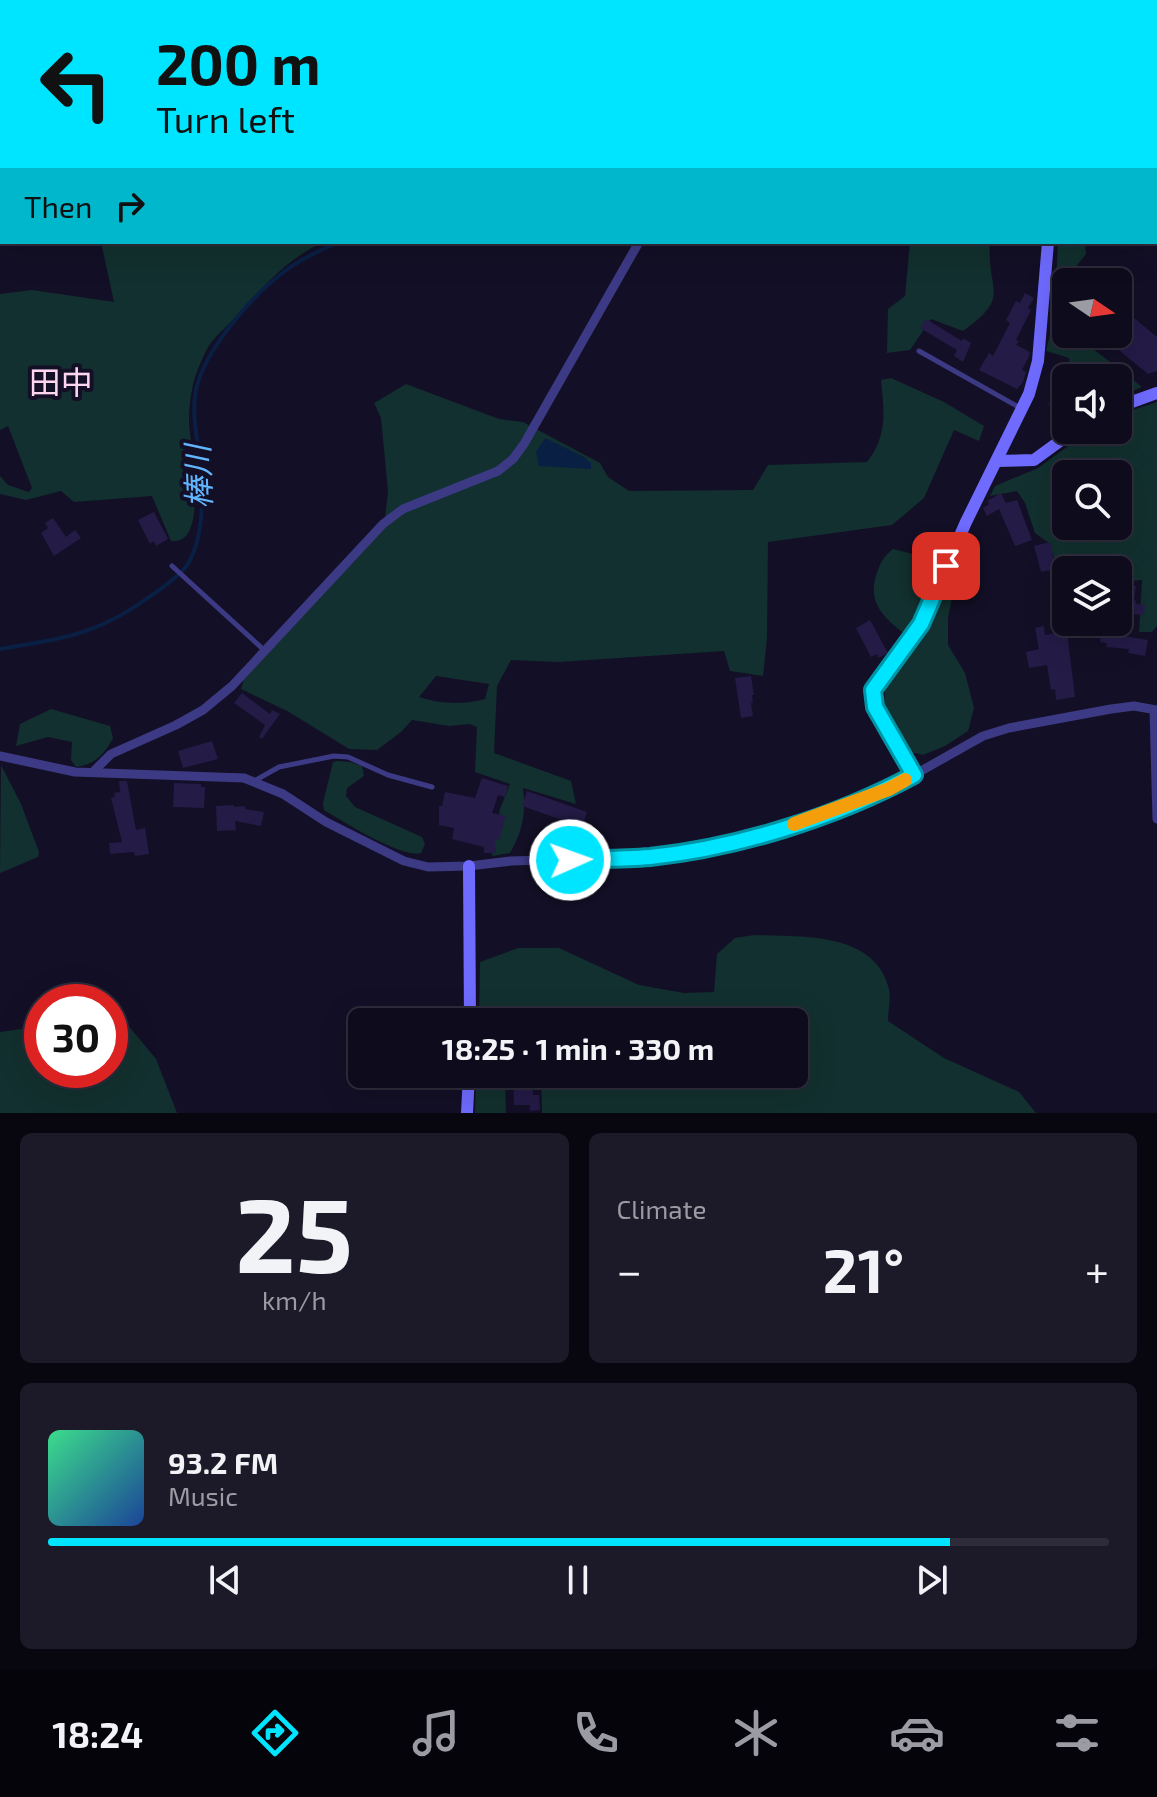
<!DOCTYPE html>
<meta charset="utf-8">
<style>
body{margin:0;font-family:"Exo 2","Noto Sans JP",sans-serif;background:#1c1929;color:#f1f3f6;height:100vh;display:flex;flex-direction:column;font-size:30px;white-space:nowrap}
*{box-sizing:border-box;margin:0}
p{font-size:26px;color:#9b9ba3}
.icon{flex:none;width:44px;height:44px;fill:none;stroke:currentColor;stroke-width:2;stroke-linecap:round;stroke-linejoin:round}
.map{position:relative;height:1113px;overflow:hidden}
.panel{display:flex;flex-direction:column;gap:20px;padding:20px;background:#08060f;flex:1}
.panel>*{flex:none}
.hud{position:absolute;left:0px;top:0px;width:1158px;height:244px;box-shadow:0 8px 32px #0002,0 0 0 2px #2e2b3b;background:#00e5ff;color:#111;overflow:hidden}
.needle{width:52px;rotate:103deg}
.tools{position:absolute;left:1052px;top:268px;display:grid;gap:16px}
.tools a{display:grid;place-items:center;width:80px;height:80px;border-radius:12px;background:#0e0b1c;box-shadow:0 8px 32px #0002,0 0 0 2px #2e2b3b;font-size:40px}
.speed{position:absolute;left:24px;top:984px;display:flex;gap:16px;font-size:40px;font-weight:700;text-align:center}
.speed>*{display:grid;place-content:center;width:104px;height:104px;border-radius:50%;background:#0e0b1c;box-shadow:0 8px 32px #0002,0 0 0 2px #2e2b3b;line-height:1}
.speed .limit{border:12px solid #d22;background:#fff;color:#111}
.pin{position:absolute;display:grid;place-items:center;width:68px;height:68px;color:#fff;margin:-34px;border-radius:16px;box-shadow:0 4px 12px #0006}
.me{position:absolute;width:88px;margin:-44px;rotate:88deg;stroke-linejoin:round;filter:drop-shadow(0 0 6px #0008)}
.turn{display:flex;align-items:center;gap:28px;height:168px;padding:0 24px;font-size:36px}
.turn .icon{width:104px;height:104px;stroke-width:2.5}
.turn b{display:block;font-size:56px;line-height:68px}
.then{display:flex;align-items:center;height:76px;padding:0 24px;background:#0003;gap:16px;font-size:30px}
.big{font-size:60px;font-weight:700;line-height:1.1}
.panel .widget{flex:1;display:flex;flex-direction:column;justify-content:center;gap:12px;min-width:0;padding:0 28px;border-radius:12px;background:#1c1929}
.panel .dial{align-items:center;gap:0}
.dial b{font-size:104px;line-height:1}
.song{display:flex;align-items:center;gap:24px}
.cover{width:96px;height:96px;border-radius:12px;background:linear-gradient(135deg,hsl(150 70% 55%),hsl(220 70% 35%))}
.played{height:8px;border-radius:4px;background:linear-gradient(90deg,#00e5ff 85%,#2e2b3b 85%)}
.keys{display:flex;justify-content:space-around;direction:ltr}
.heat{display:flex;justify-content:space-between;align-items:center;font-size:44px;direction:ltr}
.panel .tiles{flex:1;display:grid;gap:20px;grid-template-columns:1fr 1fr}
.widget:last-child{grid-column:span 2}
.trip{position:absolute;left:348px;top:1008px;width:460px;height:80px;border-radius:12px;background:#0e0b1c;box-shadow:0 8px 32px #0002,0 0 0 2px #2e2b3b;font-weight:700;line-height:80px;text-align:center}
.dock{display:flex;height:128px;justify-content:space-around;align-items:center;background:#06040b;color:#9b9ba3}
.dock .icon{width:56px;height:56px}
.dock .selected{color:#00e5ff}
.dock b{font-size:36px;color:#f1f3f6}
.map>svg:first-child{display:block}
</style>
<div class="map">
<svg width="1157" height="1113" viewBox="0 0 1157 1113">
<rect width="100%" height="100%" fill="#130f26"/>
<g fill="#12302f" fill-rule="evenodd">
<path d="M0,0H619L2,2L0,173Z"/>
<path d="M101,242H323C285,260 259,291 231,322C223,330 212,339 207,349C201,361 194,377 192,390C190,399 189,411 189,420C189,441 211,547 171,541L152,496L74,502L61,491L26,500L0,494V476L8,485L29,492L32,488L8,426L0,430V294L32,290L114,302Z"/>
<path d="M910,242H990C986,291 1013,295 963,331L931,319L910,350L887,353L888,309L905,296Z"/>
<path d="M1058,242L1085,244L1086,254L1071,273L1075,282H1066V296L1056,281Z"/>
<path d="M1054,318L1066,327V334H1074L1142,387L1118,397V378H1088L1085,374L1076,375L1070,369L1069,358L1046,351Z"/>
<path d="M891,378L944,402L984,426L979,441L954,430L924,498L892,525L768,542L767,638L763,676L730,671L724,651L559,662L511,660L497,686L494,753L571,781L576,804L523,788C526,812 523,831 510,853L492,856L500,809L510,784L475,772L477,727L469,724L449,726L412,720L401,732L377,750L349,749L289,712L241,689L244,679L384,529L388,491L381,418L374,403L406,384L499,419L523,422L600,463L608,477L629,491L753,490L768,465L867,462C888,435 884,411 881,380ZM436,676L489,684L485,699C463,705 440,704 419,697Z"/>
<path d="M1157,402V626L1152,632H1139L1142,580L1118,582V570H1066V579L1061,578L1049,543L1035,533L1025,503L1017,491L990,496L995,486L1038,468L1090,430H1118V415ZM1066,474H1118V526H1066Z"/>
<path d="M893,549L933,559L956,578L948,618V645L965,673L974,708L968,731L945,746L923,755L911,752L896,732L884,704L886,680L904,658L906,635C886,620 867,603 876,576C880,563 883,557 893,549Z"/>
<path d="M51,709L110,726L113,738C104,755 95,764 76,767L71,760L72,742L48,737L16,746L20,724Z"/>
<path d="M337,761L350,762L362,766L364,776L347,788L346,796L355,807L422,837L425,844L421,853C403,859 342,821 324,810L323,803L333,762Z"/>
<path d="M1,765L21,804L39,852L38,857L0,873Z"/>
<path d="M754,935C801,937 875,931 889,989C891,999 888,1011 888,1021L944,1058L1019,1092L1036,1113H542L541,1074H794V1022H515L509,1018L508,1022H479L480,962L518,948H559L639,985L684,993L714,992L717,954L735,938Z"/>
<path d="M110,1024H127L156,1059L177,1113H0V1032L42,1026V1070H110Z"/>
<path d="M476,1074H505L506,1113H475Z"/>
</g>
<path fill="#0a1f44" d="M545,438L584,457L591,463V469L539,466L536,452Z"/>
<g fill="none" stroke-linecap="round" stroke-linejoin="round">
<g stroke="#0a1f44" stroke-width="4">
<path d="M611,2L612,0"/>
<path d="M0,649C64,638 98,635 152,595C163,587 176,579 185,568C202,545 203,507 202,480C201,450 190,420 196,390C204,351 250,298 281,274C298,260 320,250 340,242"/>
</g>
</g>
<g fill="#241b47">
<path d="M1025,293L1034,298L1028,308L1031,310L1016,340L1019,341L1016,345L1030,352L1029,356L1022,370L1026,372L1023,382L1017,389L979,370L989,353L993,356L1010,323L1006,320L1016,301L1020,303Z"/>
<path d="M1123,309L1157,337V371L1148,374L1099,334H1118V315Z"/>
<path d="M926,319L962,341L963,338L971,343L963,362L954,356L957,350L920,328Z"/>
<path d="M1066,380V414L1060,410L1057,416L1049,411L1052,406L1048,404Z"/>
<path d="M1001,493L1006,503L1017,500L1032,540L1015,546L999,509L987,516L983,508L989,504L987,501Z"/>
<path d="M154,512L168,539L156,546L154,541L150,544L138,520Z"/>
<path d="M53,518L66,537L75,530L81,538L54,556L41,533L48,528L45,523Z"/>
<path d="M1050,542L1056,569L1041,572L1034,546Z"/>
<path d="M1118,584L1136,586L1134,600L1136,601V604L1145,605L1144,615L1132,614L1131,619L1118,618Z"/>
<path d="M870,620L888,653L878,658L877,654L871,657L856,628Z"/>
<path d="M1103,622H1119L1117,635L1148,640L1145,656L1128,653L1129,649L1106,647L1107,643L1100,642Z"/>
<path d="M1044,626L1045,635L1067,631L1075,697L1056,700L1055,689L1051,690L1047,665L1029,668L1026,652L1039,649L1035,628Z"/>
<path d="M751,676L754,695H752L753,703H751L753,716L741,718L735,678Z"/>
<path d="M242,693L270,714L272,710L280,714L262,739L259,737L265,725L234,703Z"/>
<path d="M212,741L218,759L183,768L178,751Z"/>
<path d="M482,778L508,786L505,797L498,795L492,813L506,816L499,841L495,840L496,853H484V847L452,839L454,828L439,825V806H442L445,792L475,798Z"/>
<path d="M119,781H127L136,830L145,828L149,854L135,856L134,852L110,854L109,843L122,842L111,798L115,797L114,793L120,792Z"/>
<path d="M174,783L201,784V787H205L204,808L173,807Z"/>
<path d="M527,791L587,812L582,827L522,806Z"/>
<path d="M234,805V807L245,806V809L264,812L261,826L235,821L236,830L217,831L216,806Z"/>
<path d="M532,1077L533,1095H539L540,1110L530,1111V1105H514L513,1078Z"/>
</g>
<g fill="none" stroke-linecap="round" stroke-linejoin="round">
<g stroke="#3d3a85" stroke-width="5">
<path d="M946,0L948,2"/>
<path d="M1156,126H1157"/>
<path d="M919,351L1022,409"/>
<path d="M172,566L264,650"/>
<path d="M254,781L279,767L334,756L348,757L388,775L432,787"/>
</g>
<g stroke="#3d3a85" stroke-width="9">
<path d="M1154,710L1157,819"/>
<path d="M0,756L75,772L244,778L283,794L326,822L404,861L428,867L469,866L511,861L651,857L721,845L807,821L889,789L983,736L1009,728L1111,709L1134,706L1157,710"/>
<path d="M93,772L111,754L176,725L203,710L232,686L383,524L403,509L498,471L513,459L524,444L639,242"/>
</g>
<g stroke="#6f6bff" stroke-width="12">
<path d="M1012,0L1013,2"/>
<path d="M880,2L882,0"/>
<path d="M1118,407L1157,393"/>
<path d="M997,461L1034,460L1075,430"/>
<path d="M914,775L875,707L873,690L921,624L966,522L1029,394L1038,361L1048,242"/>
<path d="M469,866L470,1022"/>
<path d="M467,1113L469,1074"/>
</g>
</g>
<g fill="none" stroke-linecap="round" stroke-linejoin="round">
<g stroke="#0095a6" stroke-width="20">
<path id="route" d="M570,860C597,859 624,859 650,857C737,848 836,817 914,775L875,707L873,690L921,624L946,566"/>
</g>
<use href="#route" stroke="#00e5ff" stroke-width="14"/>
<path stroke="#f59e0b" stroke-width="14" d="M794,824L889,789L905,780"/>
</g>
<g text-anchor="middle" dominant-baseline="central" stroke-width="8" stroke-linejoin="round" paint-order="stroke">
<g font-size="32" fill="#ffd6f0" stroke="#130f26">
<text x="61" y="381">田中</text>
</g>
<g font-size="32" font-style="italic" fill="#62b6ff" stroke="#130f26">
<text transform="translate(197 477) rotate(-92)">棒川</text>
</g>
</g>
</svg>
<div class="tools">
<a><svg class="needle" viewBox="-14 -14 28 28"><path d="M0-13l5 13h-10z" fill="#e53935"/><path d="M0 13l5-13h-10z" fill="#9b9ba3"/></svg></a>
<a><svg class="icon" aria-label="sound" viewBox="0 0 24 24"><path d="M4 9h4l5-4v14l-5-4H4zM17 9q2 3 0 6"/></svg></a>
<a><svg class="icon" aria-label="search" viewBox="0 0 24 24"><circle cx="10" cy="10" r="6"/><path d="M15 15l6 6"/></svg></a>
<a><svg class="icon" aria-label="layers" viewBox="0 0 24 24"><path d="M12 4l9 5-9 5-9-5zM3 14l9 5 9-5"/></svg></a>
</div>
<div class="speed"><div class="limit">30</div></div>
<div class="pin" style="left:946px;top:566px;background:#d93025"><svg class="icon" aria-label="arrive" viewBox="0 0 24 24"><path d="M6 21V4h12l-3 4 3 4H6"/></svg></div>
<svg class="me" style="left:570px;top:860px" viewBox="-20 -20 40 40"><circle r="17" fill="#00e5ff" stroke="#fff" stroke-width="3"/><path d="M0-11L8 9 0 5-8 9z" fill="#fff"/></svg>
<div class="trip">18:25 · 1 min · 330 m</div>
<div class="hud">
<div class="turn"><svg class="icon" aria-label="left" viewBox="0 0 24 24"><path d="M17 20v-9H6M10 6l-5 5 5 5"/></svg><div><b>200 m</b>Turn left</div></div>
<div class="then">Then<svg class="icon" aria-label="right" viewBox="0 0 24 24"><path d="M7 20v-9h11M14 6l5 5-5 5"/></svg></div>
</div>
</div>
<section class="panel">
<div class="tiles">
<div class="widget dial"><b>25</b><p>km/h</p></div>
<div class="widget"><p>Climate</p>
<div class="heat"><a>−</a><b class="big">21°</b><a>+</a></div>
</div>
<div class="widget">
<div class="song"><i class="cover"></i><div><b>93.2 FM</b><p>Music</p></div></div>
<div class="played"></div>
<div class="keys"><svg class="icon" aria-label="previous" viewBox="0 0 24 24"><path d="M18 5L8 12l10 7zM5 5v14"/></svg><svg class="icon" aria-label="pause" viewBox="0 0 24 24"><path d="M8 5v14M16 5v14"/></svg><svg class="icon" aria-label="next" viewBox="0 0 24 24"><path d="M6 5l10 7-10 7zM19 5v14"/></svg></div>
</div>
</div>
</section>
<nav class="dock">
<b>18:24</b>
<svg class="icon selected" aria-label="directions" viewBox="0 0 24 24"><path d="M12 3l9 9-9 9-9-9zM9 14v-3h6M13 9l2 2-2 2"/></svg>
<svg class="icon" aria-label="music" viewBox="0 0 24 24"><path d="M9 18V5l10-2v13"/><circle cx="6" cy="18" r="3"/><circle cx="16" cy="16" r="3"/></svg>
<svg class="icon" aria-label="phone" viewBox="0 0 24 24"><path d="M5 4h4l2 5-3 2q2 4 5 5l2-3 5 2v4C11 20 4 13 5 4z"/></svg>
<svg class="icon" aria-label="climate" viewBox="0 0 24 24"><path d="M12 3v18M4 7l16 10M4 17L20 7"/></svg>
<svg class="icon" aria-label="car" viewBox="0 0 24 24"><path d="M5 17H2v-5l4-1 3-4h7l3 4 3 1v5h-3M9 17h6M6 11h13"/><circle cx="7" cy="17" r="2"/><circle cx="17" cy="17" r="2"/></svg>
<svg class="icon" aria-label="filters" viewBox="0 0 24 24"><path d="M4 7h16M4 17h16"/><circle cx="9" cy="7" r="2"/><circle cx="15" cy="17" r="2"/></svg>
</nav>
